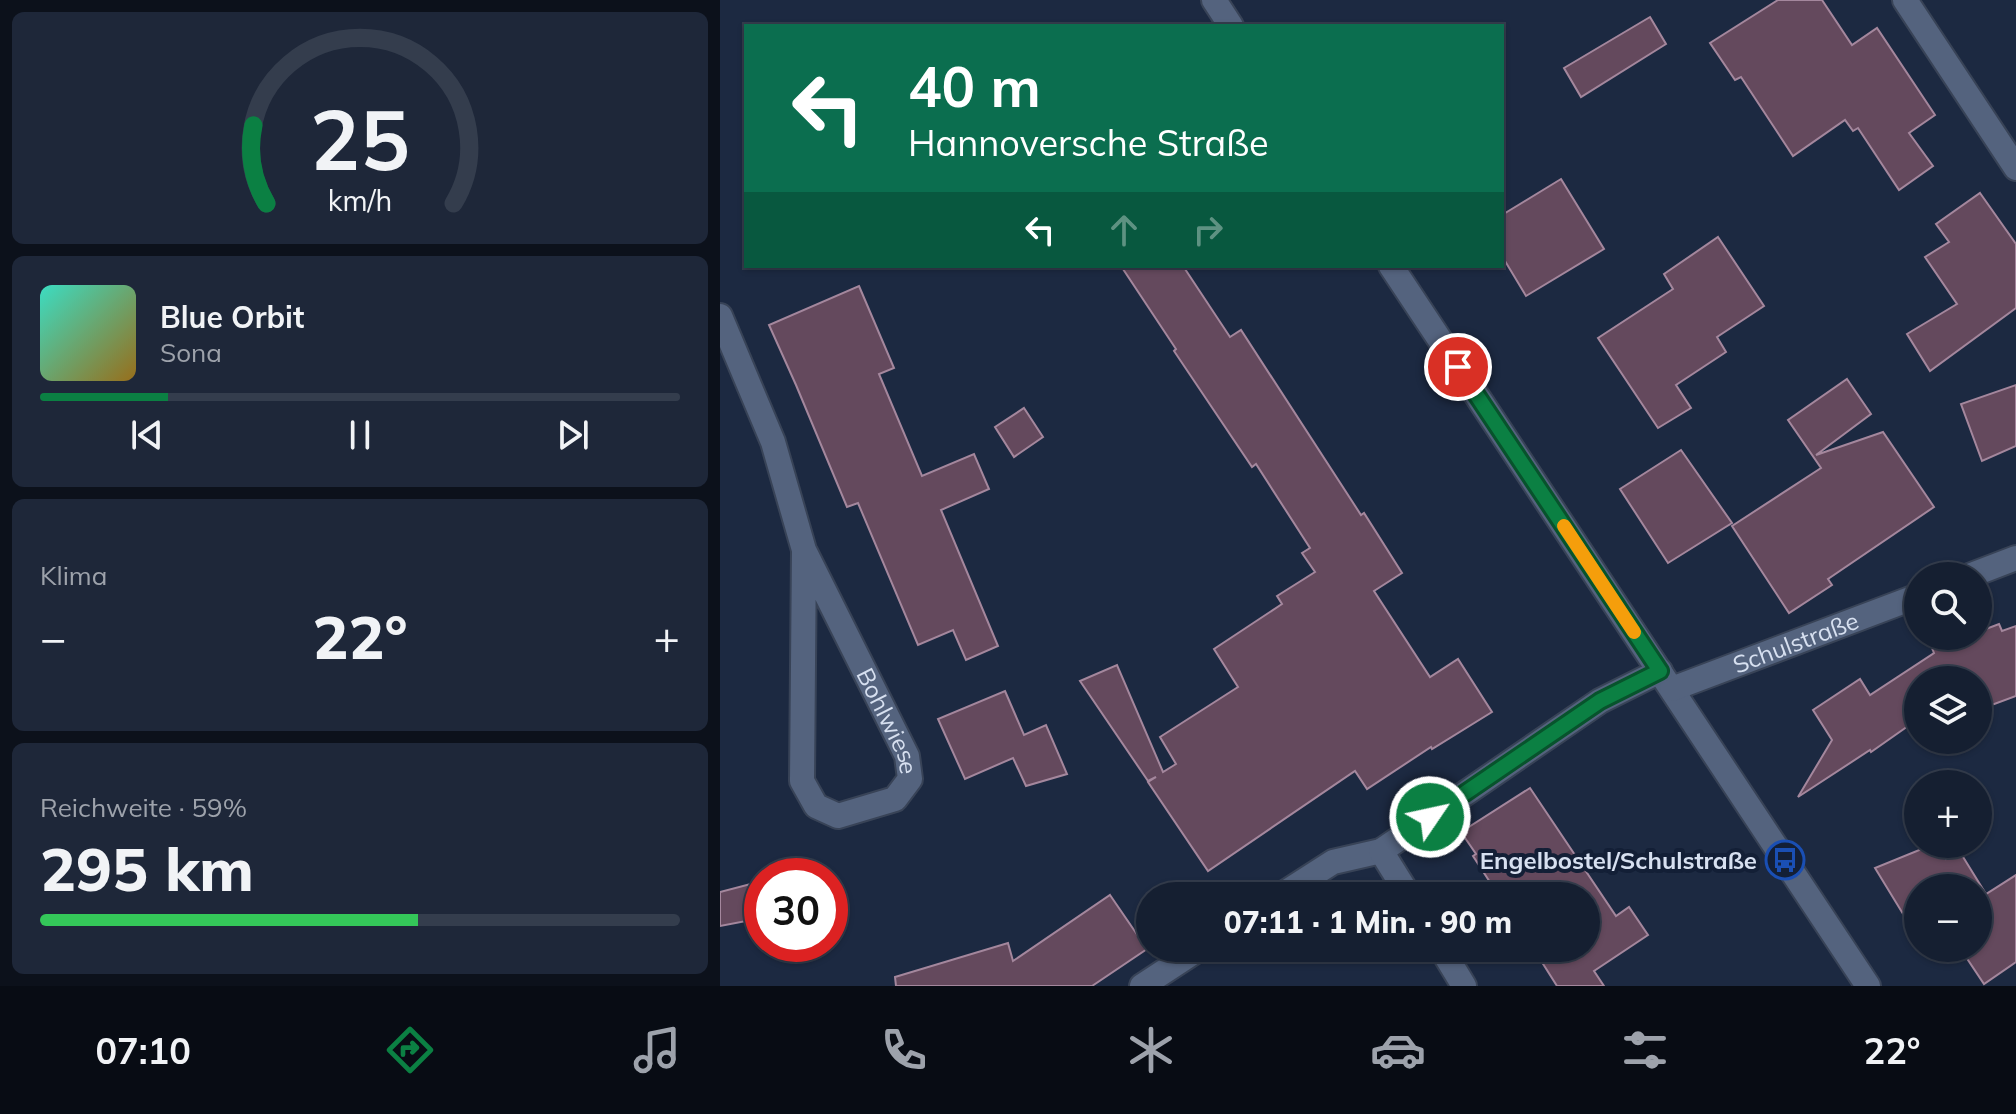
<!DOCTYPE html>
<html lang="de">
<meta charset="utf-8">
<style>
body{margin:0;font-family:Mulish,sans-serif;background:#1e2739;color:#f1f3f6;height:100vh;display:flex;flex-direction:column;font-size:30px;white-space:nowrap}
*{box-sizing:border-box;margin:0}
p{font-size:26px;color:#9da2ab}
.icon{flex:none;width:44px;height:44px;fill:none;stroke:currentColor;stroke-width:2;stroke-linecap:round;stroke-linejoin:round}
.map{position:relative;flex:1;overflow:hidden}
.panel{display:flex;flex-direction:column;gap:12px;padding:12px;background:#0c111b;width:720px}
.panel>*{flex:none}
.top-card{position:absolute;left:24px;top:24px;width:760px;height:244px;border-radius:0px;box-shadow:0 2px 6px #0004,0 0 0 2px #343d4d;background:#0b6e4f;color:#fff;overflow:hidden}
.fabs{position:absolute;left:1184px;top:562px;display:grid;gap:16px}
.fabs a{display:grid;place-items:center;width:88px;height:88px;border-radius:50%;background:#151f31;box-shadow:0 2px 6px #0004,0 0 0 2px #343d4d;font-size:40px}
.speed{position:absolute;left:24px;top:858px;display:flex;gap:16px;font-size:40px;font-weight:700;text-align:center}
.speed>*{display:grid;place-content:center;width:104px;height:104px;border-radius:50%;background:#151f31;box-shadow:0 2px 6px #0004,0 0 0 2px #343d4d;line-height:1}
.speed .limit{border:12px solid #d22;background:#fff;color:#111}
.pin{position:absolute;display:grid;place-items:center;width:68px;height:68px;color:#fff;margin:-34px;border:4px solid #fff;border-radius:50%;box-shadow:0 2px 8px #0007}
.me{position:absolute;width:88px;margin:-44px;rotate:56deg;stroke-linejoin:round;filter:drop-shadow(0 0 6px #0008)}
.turn{display:flex;align-items:center;gap:28px;height:168px;padding:0 32px;font-size:36px}
.turn .icon{width:104px;height:104px;stroke-width:2.5}
.turn b{display:block;font-size:56px;line-height:68px}
.lanes{display:flex;align-items:center;height:76px;padding:0 32px;background:#0003;justify-content:center;gap:40px;direction:ltr}
.lanes .off{opacity:.35}
.big{font-size:60px;font-weight:800;line-height:1.1}
.panel .widget{flex:1;display:flex;flex-direction:column;justify-content:center;gap:12px;min-width:0;padding:0 28px;border-radius:12px;background:#1e2739}
.panel .dial{align-items:center;gap:0}
.dial svg{height:208px;overflow:visible;fill:none;stroke:#343d4d;stroke-width:7;stroke-linecap:round;text-anchor:middle}
.dial text{fill:#f1f3f6;stroke:none}
.song{display:flex;align-items:center;gap:24px}
.cover{width:96px;height:96px;border-radius:12px;background:linear-gradient(135deg,hsl(170 70% 55%),hsl(40 70% 35%))}
.played{height:8px;border-radius:4px;background:linear-gradient(90deg,#0b8043 20%,#343d4d 20%)}
.keys{display:flex;justify-content:space-around;direction:ltr}
.heat{display:flex;justify-content:space-between;align-items:center;font-size:44px;direction:ltr}
.charge{height:12px;border-radius:6px;background:linear-gradient(90deg,#34c759 59%,#343d4d 0)}
.trip{position:absolute;left:416px;top:882px;width:464px;height:80px;border-radius:40px;background:#151f31;box-shadow:0 2px 6px #0004,0 0 0 2px #343d4d;font-weight:800;line-height:80px;text-align:center}
.tab-bar{display:flex;height:128px;justify-content:space-around;align-items:center;background:#080c14;color:#9da2ab}
.tab-bar .icon{width:56px;height:56px}
.tab-bar .selected{color:#0b8043}
.tab-bar b{font-size:36px;color:#f1f3f6}
main{display:flex;flex:1;min-height:0}
.map>svg:first-child{display:block}
</style>
<main>
<section class="panel">
<div class="widget dial"><svg viewBox="0 0 100 80">
<path d="M14 69A42 42 0 1 1 86 69"/>
<path d="M14 69A42 42 0 0 1 9 39" stroke="#0b8043"/>
<text x="50" y="56" font-size="32" font-weight="700">25</text>
<text x="50" y="72" font-size="11">km/h</text>
</svg></div>
<div class="widget">
<div class="song"><i class="cover"></i><div><b>Blue Orbit</b><p>Sona</p></div></div>
<div class="played"></div>
<div class="keys"><svg class="icon" aria-label="previous" viewBox="0 0 24 24"><path d="M18 5L8 12l10 7zM5 5v14"/></svg><svg class="icon" aria-label="pause" viewBox="0 0 24 24"><path d="M8 5v14M16 5v14"/></svg><svg class="icon" aria-label="next" viewBox="0 0 24 24"><path d="M6 5l10 7-10 7zM19 5v14"/></svg></div>
</div>
<div class="widget"><p>Klima</p>
<div class="heat"><a>−</a><b class="big">22°</b><a>+</a></div>
</div>
<div class="widget"><p>Reichweite · 59%</p><b class="big">295 km</b><div class="charge"></div></div>
</section>
<div class="map">
<svg width="1296" height="986" viewBox="0 0 1296 986">
<rect width="100%" height="100%" fill="#1c2941"/>
<g fill="#64495d" stroke="#a4879d" stroke-width="2">
<path d="M1058,0H1102L1132,45L1157,28L1215,115L1189,133L1213,166L1179,190L1138,128L1133,131L1125,120L1073,156L1021,77L1015,80L990,43Z"/>
<path d="M930,17L946,44L861,97L844,68Z"/>
<path d="M841,179L884,249L806,296L782,256V215Z"/>
<path d="M1260,193L1296,244V308L1210,371L1187,334L1237,304L1205,257L1229,242L1216,224Z"/>
<path d="M998,237L1044,306L997,337L1006,352L956,385L971,408L938,428L878,338L953,289L944,274Z"/>
<path d="M401,266H463L510,337L521,330L641,515L644,513L682,573L654,591L710,677L738,659L772,712L712,749L711,747L647,789L635,771L488,871L428,782L436,777L428,781L360,681L397,665L443,772L456,764L440,737L518,687L494,649L562,604L557,596L595,572L582,553L590,548L536,464L532,467L454,351L456,349Z"/>
<path d="M139,286L174,368L159,374L202,476L254,454L269,489L221,510L278,646L246,660L233,630L198,645L138,503L127,507L76,385L49,325Z"/>
<path d="M1127,379L1151,414L1096,455L1163,432L1214,507L1108,579L1112,585L1069,613L1012,526L1101,468L1068,420Z"/>
<path d="M1296,385V446L1262,461L1241,404Z"/>
<path d="M304,408L323,437L294,457L275,427Z"/>
<path d="M961,450L1012,523L948,563L900,489Z"/>
<path d="M1279,624L1282,631L1296,626V696L1258,710V678L1255,680H1198V719L1151,752L1150,750L1078,797L1112,740L1093,710L1140,679L1150,695L1214,653L1212,648L1246,636H1258V632Z"/>
<path d="M285,691L304,735L326,725L347,774L306,786L293,758L245,779L218,719Z"/>
<path d="M810,788L896,916L909,907L928,935L874,971L884,986H837L813,948H866V896H779L753,856L756,854L741,832Z"/>
<path d="M1214,844H1219L1226,859L1240,852L1266,894L1296,875V962L1264,984L1240,948H1258V888H1198V923L1191,927L1155,868Z"/>
<path d="M42,881V918L0,926V892Z"/>
<path d="M390,895L427,949L372,986H176L175,977L288,943L293,961Z"/>
</g>
<g fill="none" stroke-linecap="round" stroke-linejoin="round">
<g stroke="#384357" stroke-width="28">
<g id="minor">
<path d="M494,0L511,26"/>
<path d="M1185,0L1296,168"/>
<path d="M671,266L1148,986"/>
<path id="s1" d="M0,316L53,442L84,550L187,756L190,779L175,799L118,816L96,806L82,781L84,550"/>
<path d="M1249,576L1296,558"/>
<path id="s2" d="M952,689L1198,596"/>
<path d="M560,896L613,862L661,851"/>
<path d="M689,896L661,851L880,701L940,671"/>
<path d="M721,948L744,986"/>
<path d="M422,986L480,948"/>
</g>
</g>
<use href="#minor" stroke="#54637e" stroke-width="24"/>
</g>
<g fill="none" stroke-linecap="round" stroke-linejoin="round">
<g stroke="#07532c" stroke-width="20">
<path id="route" d="M710,817L880,701L940,671L738,367"/>
</g>
<use href="#route" stroke="#0b8043" stroke-width="14"/>
<path stroke="#f59e0b" stroke-width="14" d="M844,526L914,632"/>
</g>
<defs>
<g id="bus-ring" transform="scale(2)"><circle r="9.5" fill="#131f36" stroke="#1a4fb4" stroke-width="1.5"/><path d="M-5-6H5V4H4V6H2V4H-2V6H-4V4H-5ZM-3.5-4V0h7V-4ZM-3.5 1.2v1.5H-2V1.2ZM2 1.2v1.5H3.5V1.2Z" fill="#1a4fb4"/></g>
</defs>
<g fill-rule="evenodd">
<use href="#bus-ring" x="1065" y="860"/>
</g>
<g text-anchor="middle" dominant-baseline="central" stroke-width="8" stroke-linejoin="round" paint-order="stroke">
<g font-size="24" fill="#d7e0f0" stroke="#131f36">
<text stroke="none"><textPath href="#s2" startOffset="132">Schulstraße</textPath></text>
<text stroke="none"><textPath href="#s1" startOffset="440">Bohlwiese</textPath></text>
</g>
<g font-size="24" font-weight="bold" fill="#d7e0f0" stroke="#131f36" text-anchor="end">
<text x="1037" y="860">Engelbostel/Schulstraße</text>
</g>
</g>
</svg>
<div class="fabs">
<a><svg class="icon" aria-label="search" viewBox="0 0 24 24"><circle cx="10" cy="10" r="6"/><path d="M15 15l6 6"/></svg></a>
<a><svg class="icon" aria-label="layers" viewBox="0 0 24 24"><path d="M12 4l9 5-9 5-9-5zM3 14l9 5 9-5"/></svg></a>
<a>+</a>
<a>−</a>
</div>
<div class="speed"><div class="limit">30</div></div>
<div class="pin" style="left:738px;top:367px;background:#d93025"><svg class="icon" aria-label="arrive" viewBox="0 0 24 24"><path d="M6 21V4h12l-3 4 3 4H6"/></svg></div>
<svg class="me" style="left:710px;top:817px" viewBox="-20 -20 40 40"><circle r="17" fill="#0b8043" stroke="#fff" stroke-width="3"/><path d="M0-11L8 9 0 5-8 9z" fill="#fff"/></svg>
<div class="trip">07:11 · 1 Min. · 90 m</div>
<div class="top-card">
<div class="turn"><svg class="icon" aria-label="left" viewBox="0 0 24 24"><path d="M17 20v-9H6M10 6l-5 5 5 5"/></svg><div><b>40 m</b>Hannoversche Straße</div></div>
<div class="lanes"><svg class="icon" aria-label="left" viewBox="0 0 24 24"><path d="M17 20v-9H6M10 6l-5 5 5 5"/></svg><svg class="icon off" aria-label="ahead" viewBox="0 0 24 24"><path d="M12 20V5M6 11l6-6 6 6"/></svg><svg class="icon off" aria-label="right" viewBox="0 0 24 24"><path d="M7 20v-9h11M14 6l5 5-5 5"/></svg></div>
</div>
</div>
</main>
<nav class="tab-bar">
<b>07:10</b>
<svg class="icon selected" aria-label="directions" viewBox="0 0 24 24"><path d="M12 3l9 9-9 9-9-9zM9 14v-3h6M13 9l2 2-2 2"/></svg>
<svg class="icon" aria-label="music" viewBox="0 0 24 24"><path d="M9 18V5l10-2v13"/><circle cx="6" cy="18" r="3"/><circle cx="16" cy="16" r="3"/></svg>
<svg class="icon" aria-label="phone" viewBox="0 0 24 24"><path d="M5 4h4l2 5-3 2q2 4 5 5l2-3 5 2v4C11 20 4 13 5 4z"/></svg>
<svg class="icon" aria-label="climate" viewBox="0 0 24 24"><path d="M12 3v18M4 7l16 10M4 17L20 7"/></svg>
<svg class="icon" aria-label="car" viewBox="0 0 24 24"><path d="M5 17H2v-5l4-1 3-4h7l3 4 3 1v5h-3M9 17h6M6 11h13"/><circle cx="7" cy="17" r="2"/><circle cx="17" cy="17" r="2"/></svg>
<svg class="icon" aria-label="filters" viewBox="0 0 24 24"><path d="M4 7h16M4 17h16"/><circle cx="9" cy="7" r="2"/><circle cx="15" cy="17" r="2"/></svg>
<b>22°</b>
</nav>
